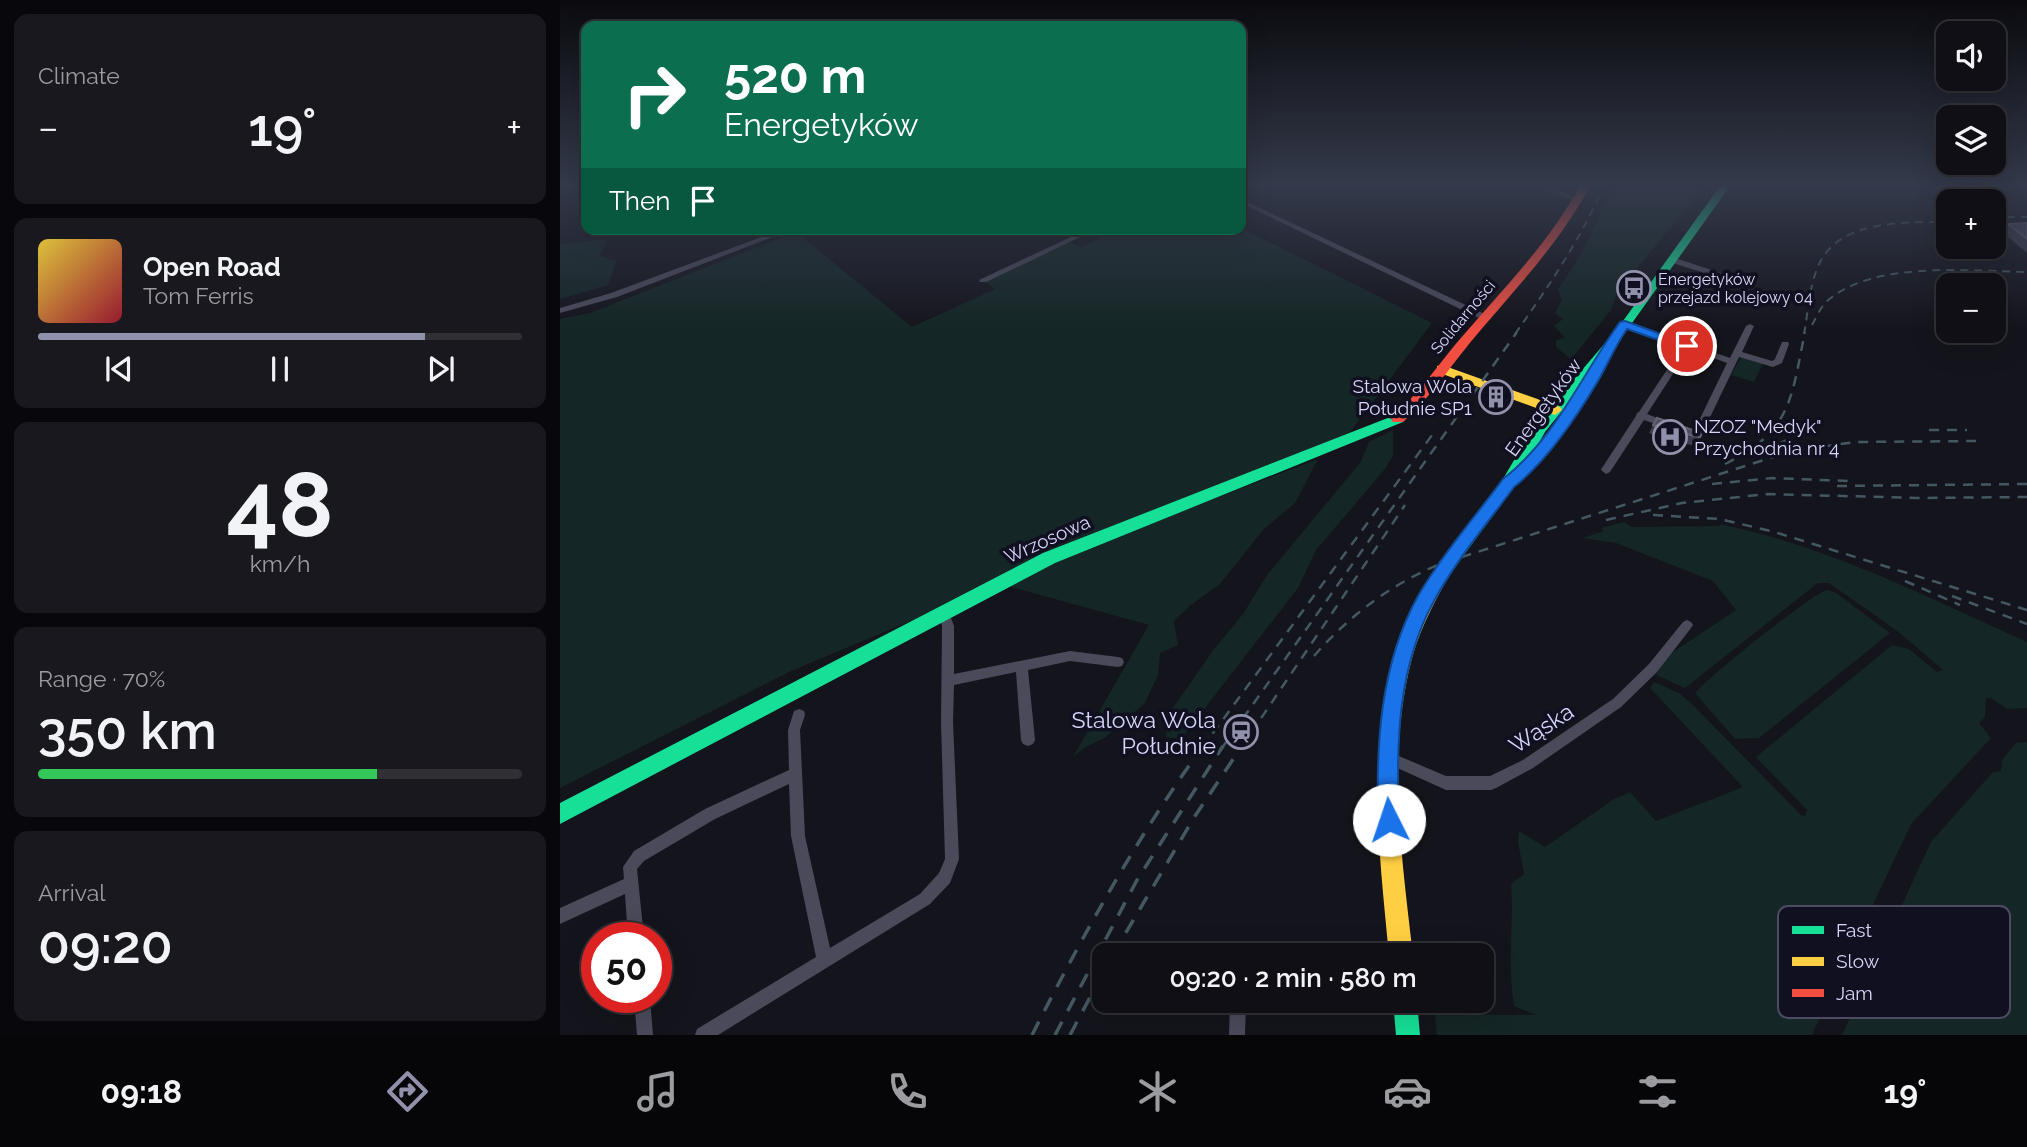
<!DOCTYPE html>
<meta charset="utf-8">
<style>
body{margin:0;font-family:Raleway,sans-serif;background:#18181e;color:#f1f3f6;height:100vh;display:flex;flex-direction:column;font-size:26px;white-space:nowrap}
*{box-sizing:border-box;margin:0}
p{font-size:23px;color:#9b9ca0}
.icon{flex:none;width:38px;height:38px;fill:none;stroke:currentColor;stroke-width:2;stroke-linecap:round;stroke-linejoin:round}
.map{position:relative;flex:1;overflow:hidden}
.drawer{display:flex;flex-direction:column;gap:14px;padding:14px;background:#08080c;width:560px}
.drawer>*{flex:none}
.top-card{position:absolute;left:21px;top:21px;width:665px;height:214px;border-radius:14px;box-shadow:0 7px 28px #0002,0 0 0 2px #2f2f34;background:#0b6e4f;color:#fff;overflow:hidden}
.buttons{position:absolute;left:1376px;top:21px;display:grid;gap:14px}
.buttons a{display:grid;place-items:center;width:70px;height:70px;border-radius:14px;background:#0f0f15;box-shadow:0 7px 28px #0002,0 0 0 2px #2f2f34;font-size:35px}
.speed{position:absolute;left:21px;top:922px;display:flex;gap:14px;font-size:35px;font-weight:700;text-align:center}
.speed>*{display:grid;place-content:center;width:91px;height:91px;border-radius:50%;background:#0f0f15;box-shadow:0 7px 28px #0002,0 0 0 2px #2f2f34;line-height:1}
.speed .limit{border:10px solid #d22;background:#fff;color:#111}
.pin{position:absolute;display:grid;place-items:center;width:60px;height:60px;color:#fff;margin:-30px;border:4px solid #fff;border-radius:50%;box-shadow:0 2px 7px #0007}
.me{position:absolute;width:77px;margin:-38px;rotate:356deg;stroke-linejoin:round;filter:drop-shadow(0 0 5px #0008)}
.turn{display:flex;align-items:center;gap:24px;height:147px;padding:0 28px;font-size:32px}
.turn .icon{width:91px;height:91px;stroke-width:2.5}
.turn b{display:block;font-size:49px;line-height:60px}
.then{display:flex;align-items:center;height:66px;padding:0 28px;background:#0003;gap:14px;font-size:26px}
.big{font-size:52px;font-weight:600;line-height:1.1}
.drawer .card{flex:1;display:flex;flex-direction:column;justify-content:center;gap:10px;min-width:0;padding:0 24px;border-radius:14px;background:#18181e}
.drawer .dial{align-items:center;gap:0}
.dial b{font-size:91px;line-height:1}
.song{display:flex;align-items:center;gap:21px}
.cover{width:84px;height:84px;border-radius:10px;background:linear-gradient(135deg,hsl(50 70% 55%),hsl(350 70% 35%))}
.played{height:7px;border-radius:4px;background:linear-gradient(90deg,#9191ac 80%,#2f2f34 80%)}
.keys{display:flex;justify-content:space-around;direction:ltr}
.heat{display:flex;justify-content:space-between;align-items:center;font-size:38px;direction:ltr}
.charge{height:10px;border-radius:5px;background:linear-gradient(90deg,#34c759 70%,#2f2f34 0)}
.trip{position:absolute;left:532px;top:943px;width:402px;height:70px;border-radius:14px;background:#0f0f15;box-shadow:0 7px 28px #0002,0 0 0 2px #2f2f34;font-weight:600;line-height:70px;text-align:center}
.tab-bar{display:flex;height:112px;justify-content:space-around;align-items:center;background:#060608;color:#9b9ca0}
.tab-bar .icon{width:49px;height:49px}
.tab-bar .selected{color:#9191ac}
.tab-bar b{font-size:32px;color:#f1f3f6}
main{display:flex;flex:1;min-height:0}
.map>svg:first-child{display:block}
</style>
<main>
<section class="drawer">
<div class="card"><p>Climate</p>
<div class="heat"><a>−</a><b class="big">19°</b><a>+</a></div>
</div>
<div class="card">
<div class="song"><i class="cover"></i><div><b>Open Road</b><p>Tom Ferris</p></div></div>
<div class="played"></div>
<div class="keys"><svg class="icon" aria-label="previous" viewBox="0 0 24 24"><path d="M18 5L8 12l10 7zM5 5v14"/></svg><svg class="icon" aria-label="pause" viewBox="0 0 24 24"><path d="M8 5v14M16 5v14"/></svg><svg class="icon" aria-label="next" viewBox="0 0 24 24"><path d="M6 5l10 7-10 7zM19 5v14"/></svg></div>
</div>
<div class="card dial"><b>48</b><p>km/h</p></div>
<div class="card"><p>Range · 70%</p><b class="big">350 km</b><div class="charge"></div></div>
<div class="card"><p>Arrival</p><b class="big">09:20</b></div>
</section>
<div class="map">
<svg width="1467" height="1035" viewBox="0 0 1467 1035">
<rect width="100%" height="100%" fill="#14141c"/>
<g fill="#142625">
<path d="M1052,186H1145L1058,291L1051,310L1011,359L996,347V341L1005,337L994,326L1003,319L995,313L1002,300L998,290L1025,247Z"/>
<path d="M681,228L872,323L785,439L229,672L0,788V319L30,313L236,232L352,327L435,289L423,280L507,241L521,247L560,229Z"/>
<path d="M47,239L40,256L56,261L48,285L0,299V244Z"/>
<path d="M1182,356L1203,364L1194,382L1171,375Z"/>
<path d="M833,430V456L825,469L756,550L738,588L621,739L606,737V718L654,649L683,614L707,575L800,463L809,442Z"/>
<path d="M758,459L735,503L703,530L660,584L632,604L614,621L618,645L600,653L598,675L585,703L546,737L524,748L513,757L589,625L448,586L515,552Z"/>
<path d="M1064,522L1072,527L1160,526L1159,524C1268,546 1367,597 1467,642V708L1447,709L1431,698H1426L1425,717L1419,723L1431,738L1351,824L1252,1035H877L875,1014L977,1015L954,1006C947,965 954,926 951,884L964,874L958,842L959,831L985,847L1054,799L1070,792L1096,821L1183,787L1090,688L1094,682L1119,693L1134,706L1241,815L1245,816L1247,810L1196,757L1332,645L1349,649L1377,672L1383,670L1340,633L1269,583H1258L1125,688L1096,675L1107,656L1176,610L1153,581L1056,543L1022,538L1044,531L1041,528Z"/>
<path d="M1267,590L1276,593L1330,633L1199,738L1175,739L1135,693C1144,680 1254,592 1267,590Z"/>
<path d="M1467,742V1035H1282L1371,842L1433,772L1441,771L1442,760L1456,743Z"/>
</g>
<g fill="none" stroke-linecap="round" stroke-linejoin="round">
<g fill="#4a4a5b" fill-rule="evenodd">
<path d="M975,186H985L1022,200L1017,201Z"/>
<path d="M681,199L929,316L930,318L926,320H923L681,203Z"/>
<path d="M223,229H233L57,297L0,313V308L51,293Z"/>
<path d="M528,229H537L426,282H420L419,280Z"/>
<path d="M1109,258H1115L1194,284L1193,286H1187L1109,262Z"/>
<path d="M1062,322H1068L1170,358L1186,326L1190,324L1194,326L1182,352L1212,361L1215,359L1222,342H1228L1229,344L1222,363L1213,367L1179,357L1141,436L1136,439L1126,435L1124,433L1129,430L1134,431L1167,363L1129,349L1087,414L1110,423L1112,425L1110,427H1104L1084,420L1050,472L1046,474L1041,470L1042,468L1076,416L1077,413L1079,412L1122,347L1062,326Z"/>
<path d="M384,608L388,610L394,626V674L510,651L558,657L562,658L564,662L562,666L558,667L510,661L468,670L475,740L473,744L468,746L463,744L461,740L456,672L394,685L393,722L399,859L390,883L370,904L158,1035H135L137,1029L256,957L231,836L229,784L155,819L84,861L77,869L84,938H68L65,894L0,924V908L64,879L63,867L74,851L145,809L229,770L228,730L234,711L239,709L244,711L245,715L240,730L245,836L270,948L360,894L379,873L385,859L381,722L382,626L378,613L380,610Z"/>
<path d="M1127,620L1131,622L1133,625L1131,628L1097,672L1061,707L973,768L936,788L931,790H886L822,761L820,757L822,753L827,751L886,776H930L963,760L1053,699L1089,664L1123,622Z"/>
<path d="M74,998H90L93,1035H77Z"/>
<path d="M670,1001H686L685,1035H669Z"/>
</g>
<g fill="#16e098" fill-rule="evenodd">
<path d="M1160,186H1170L1052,351L1009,426L983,459L954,487L892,571H880L878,566L880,561L943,479L974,426L1058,328ZM1009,402L999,420L976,448L985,432Z"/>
<path d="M838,414L843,416L845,419L843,422L495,563L0,824V803L483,553Z"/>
<path d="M833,1001H857L860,1035H836Z"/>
</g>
<g fill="#ffcf43" fill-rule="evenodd">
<path d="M882,365L1000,407L1002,410L995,415L990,413L877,372V366Z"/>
<path d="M886,560L892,561L894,566C878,596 861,625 852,658C826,755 842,858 853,956H829C820,858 806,754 834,658C845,623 862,592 880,561Z"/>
</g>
<path fill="#f24e42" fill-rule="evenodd" d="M1020,186H1030C998,246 952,292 909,344C887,371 869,399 843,422H833L831,419L833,416C859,393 878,365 900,339C943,289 988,244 1020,186Z"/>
<g stroke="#445862" stroke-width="2" stroke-dasharray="8 6" stroke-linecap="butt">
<path d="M1433,217H1467"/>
<path d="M1252,325C1256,318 1260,308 1266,302C1312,260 1409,271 1467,272"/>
<path d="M955,334C989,286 1020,240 1044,186"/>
<path d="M1244,334C1248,313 1249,289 1257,269C1275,219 1345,222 1388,222"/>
</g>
<g stroke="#445862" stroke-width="2.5" stroke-dasharray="10 8" stroke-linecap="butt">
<path d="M1369,430H1407"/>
<path d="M1202,452L1264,422"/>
<path d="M1165,464C1232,431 1231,399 1245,332"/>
<path d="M1152,484L1212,478L1288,481"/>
<path d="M1277,486L1467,484"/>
<path d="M1093,515L1159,519L1211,531L1467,610"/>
<path d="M1046,520L1122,503L1208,494L1357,498L1467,497"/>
<path d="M1345,581L1400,605"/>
<path d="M1392,596L1467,624"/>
<path d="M754,656C790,615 830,585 880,564L1232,451L1295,442L1416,441"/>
<path d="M642,748L875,431"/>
<path d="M662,748L957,332"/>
<path d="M681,748L845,505"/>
</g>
<g stroke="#445862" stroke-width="3.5" stroke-dasharray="15 12" stroke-linecap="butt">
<path d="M552,956L635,816L682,746"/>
<path d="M472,1035C523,935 577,837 643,746"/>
<path d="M495,1035L577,880L663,746"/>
<path d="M510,1035L544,971"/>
</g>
</g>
<g fill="#3d3d4b">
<path d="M1467,223V253L1442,232L1448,224Z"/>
<path d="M1093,425L1142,433L1136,446L1118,442L1116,444L1089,433Z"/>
</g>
<g fill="#4e4e5e" stroke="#636376" stroke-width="2">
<path d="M1467,223V239L1448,224Z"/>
<path d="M1097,418L1142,433L1140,437L1122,433L1121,436L1093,425Z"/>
</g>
<linearGradient id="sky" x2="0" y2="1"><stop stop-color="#0b0b0f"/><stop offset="0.56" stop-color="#343a4b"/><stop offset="1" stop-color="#343a4b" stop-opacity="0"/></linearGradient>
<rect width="1467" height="331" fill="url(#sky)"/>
<path fill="#1a73e8" stroke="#114b97" stroke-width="2" d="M1065,321L1134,346L1127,350L1067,329C1055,346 1048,364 1038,381C1016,418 988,460 954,487C927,524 896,560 874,601C837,668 836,746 839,820L836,828L829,831L821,828L818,820C816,744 820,665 858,596C882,555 915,517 943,479C996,438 1022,374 1060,322Z"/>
<defs>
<g id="bus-ring" transform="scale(1.75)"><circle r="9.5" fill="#111020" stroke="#9191ac" stroke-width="1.5"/><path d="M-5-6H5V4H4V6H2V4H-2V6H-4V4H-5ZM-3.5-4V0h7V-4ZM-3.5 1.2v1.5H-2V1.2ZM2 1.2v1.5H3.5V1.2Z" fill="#9191ac"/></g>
<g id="building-ring" transform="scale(1.75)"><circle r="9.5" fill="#111020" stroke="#9191ac" stroke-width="1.5"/><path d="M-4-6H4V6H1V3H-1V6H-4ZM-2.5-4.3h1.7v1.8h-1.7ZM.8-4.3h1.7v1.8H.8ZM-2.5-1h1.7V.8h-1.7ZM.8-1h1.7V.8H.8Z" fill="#9191ac"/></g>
<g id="hospital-ring" transform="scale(1.75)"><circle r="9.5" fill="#111020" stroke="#9191ac" stroke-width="1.5"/><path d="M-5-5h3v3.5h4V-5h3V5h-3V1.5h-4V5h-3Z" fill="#9191ac"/></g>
<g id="station-ring" transform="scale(1.75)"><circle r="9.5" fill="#111020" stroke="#9191ac" stroke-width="1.5"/><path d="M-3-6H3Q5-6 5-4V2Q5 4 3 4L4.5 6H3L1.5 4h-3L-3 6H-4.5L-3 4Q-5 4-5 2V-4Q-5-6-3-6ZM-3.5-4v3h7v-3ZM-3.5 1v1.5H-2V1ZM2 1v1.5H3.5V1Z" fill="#9191ac"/></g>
</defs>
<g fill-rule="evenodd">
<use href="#bus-ring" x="1074" y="288"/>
<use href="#building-ring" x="936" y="397"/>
<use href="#hospital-ring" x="1110" y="437"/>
<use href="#station-ring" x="681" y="732"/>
</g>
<g text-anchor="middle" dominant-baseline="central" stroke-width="7" stroke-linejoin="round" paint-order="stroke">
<g font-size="16" fill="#d5d5f9" stroke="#111020" text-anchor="start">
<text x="1098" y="279">Energetyków<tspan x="1098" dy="18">przejazd kolejowy 04</tspan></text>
</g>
<g font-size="16" fill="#d5d5f9" stroke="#111020">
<text transform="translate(903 317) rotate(-50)">Solidarności</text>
</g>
<g font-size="19" fill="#d5d5f9" stroke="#111020" text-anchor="end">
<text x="912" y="386">Stalowa Wola<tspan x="912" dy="22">Południe SP1</tspan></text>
<text x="1134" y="426" text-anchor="start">NZOZ "Medyk"<tspan x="1134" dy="22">Przychodnia nr 4</tspan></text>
</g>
<g font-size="19" fill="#d5d5f9" stroke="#111020">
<text transform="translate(983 407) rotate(-54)">Energetyków</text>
<text transform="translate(487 539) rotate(-24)">Wrzosowa</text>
</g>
<g font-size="23" fill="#d5d5f9" stroke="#111020" text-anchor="end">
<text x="656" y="719">Stalowa Wola<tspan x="656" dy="26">Południe</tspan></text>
</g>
<g font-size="23" fill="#d5d5f9" stroke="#111020">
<text transform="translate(981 728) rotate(-33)">Wąska</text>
</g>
</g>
<rect x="1218" y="906" width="232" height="112" rx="10" fill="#111020" stroke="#4c4b61" stroke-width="2"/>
<rect x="1232" y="926" width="32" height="8" fill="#16e098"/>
<rect x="1232" y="957" width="32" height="9" fill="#ffcf43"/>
<rect x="1232" y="989" width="32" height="8" fill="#f24e42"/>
<g font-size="19" fill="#d5d5f9">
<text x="1276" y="937">Fast</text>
<text x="1276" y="968">Slow</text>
<text x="1276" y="1000">Jam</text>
</g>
</svg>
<div class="buttons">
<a><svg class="icon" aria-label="sound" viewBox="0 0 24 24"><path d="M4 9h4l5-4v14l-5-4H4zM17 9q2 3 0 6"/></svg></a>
<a><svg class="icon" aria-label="layers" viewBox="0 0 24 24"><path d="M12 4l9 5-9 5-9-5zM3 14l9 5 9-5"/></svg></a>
<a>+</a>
<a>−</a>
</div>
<div class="speed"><div class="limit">50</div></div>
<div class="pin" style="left:1127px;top:346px;background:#d93025"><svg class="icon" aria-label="arrive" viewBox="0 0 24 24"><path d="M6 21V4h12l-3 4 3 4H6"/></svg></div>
<svg class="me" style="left:829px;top:820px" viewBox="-20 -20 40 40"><circle r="19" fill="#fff"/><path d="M0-13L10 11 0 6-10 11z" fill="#1a73e8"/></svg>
<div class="trip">09:20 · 2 min · 580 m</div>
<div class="top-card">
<div class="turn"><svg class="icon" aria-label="right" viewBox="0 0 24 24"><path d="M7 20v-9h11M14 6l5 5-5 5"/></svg><div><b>520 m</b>Energetyków</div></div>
<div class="then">Then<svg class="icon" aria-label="arrive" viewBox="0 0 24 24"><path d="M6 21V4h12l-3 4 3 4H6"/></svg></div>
</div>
</div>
</main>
<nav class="tab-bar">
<b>09:18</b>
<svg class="icon selected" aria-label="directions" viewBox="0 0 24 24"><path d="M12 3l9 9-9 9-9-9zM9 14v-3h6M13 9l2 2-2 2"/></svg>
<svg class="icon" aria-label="music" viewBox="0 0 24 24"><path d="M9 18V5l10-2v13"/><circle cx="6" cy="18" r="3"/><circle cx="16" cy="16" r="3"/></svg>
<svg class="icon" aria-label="phone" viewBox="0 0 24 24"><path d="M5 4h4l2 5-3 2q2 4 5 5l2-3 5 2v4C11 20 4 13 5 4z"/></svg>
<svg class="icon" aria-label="climate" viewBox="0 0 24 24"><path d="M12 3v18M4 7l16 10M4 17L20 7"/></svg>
<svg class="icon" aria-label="car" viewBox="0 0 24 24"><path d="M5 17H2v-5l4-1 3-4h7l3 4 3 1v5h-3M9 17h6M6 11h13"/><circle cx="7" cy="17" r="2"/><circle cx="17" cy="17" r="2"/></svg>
<svg class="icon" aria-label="filters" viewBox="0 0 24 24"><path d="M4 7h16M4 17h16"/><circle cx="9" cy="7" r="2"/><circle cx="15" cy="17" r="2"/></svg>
<b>19°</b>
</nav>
